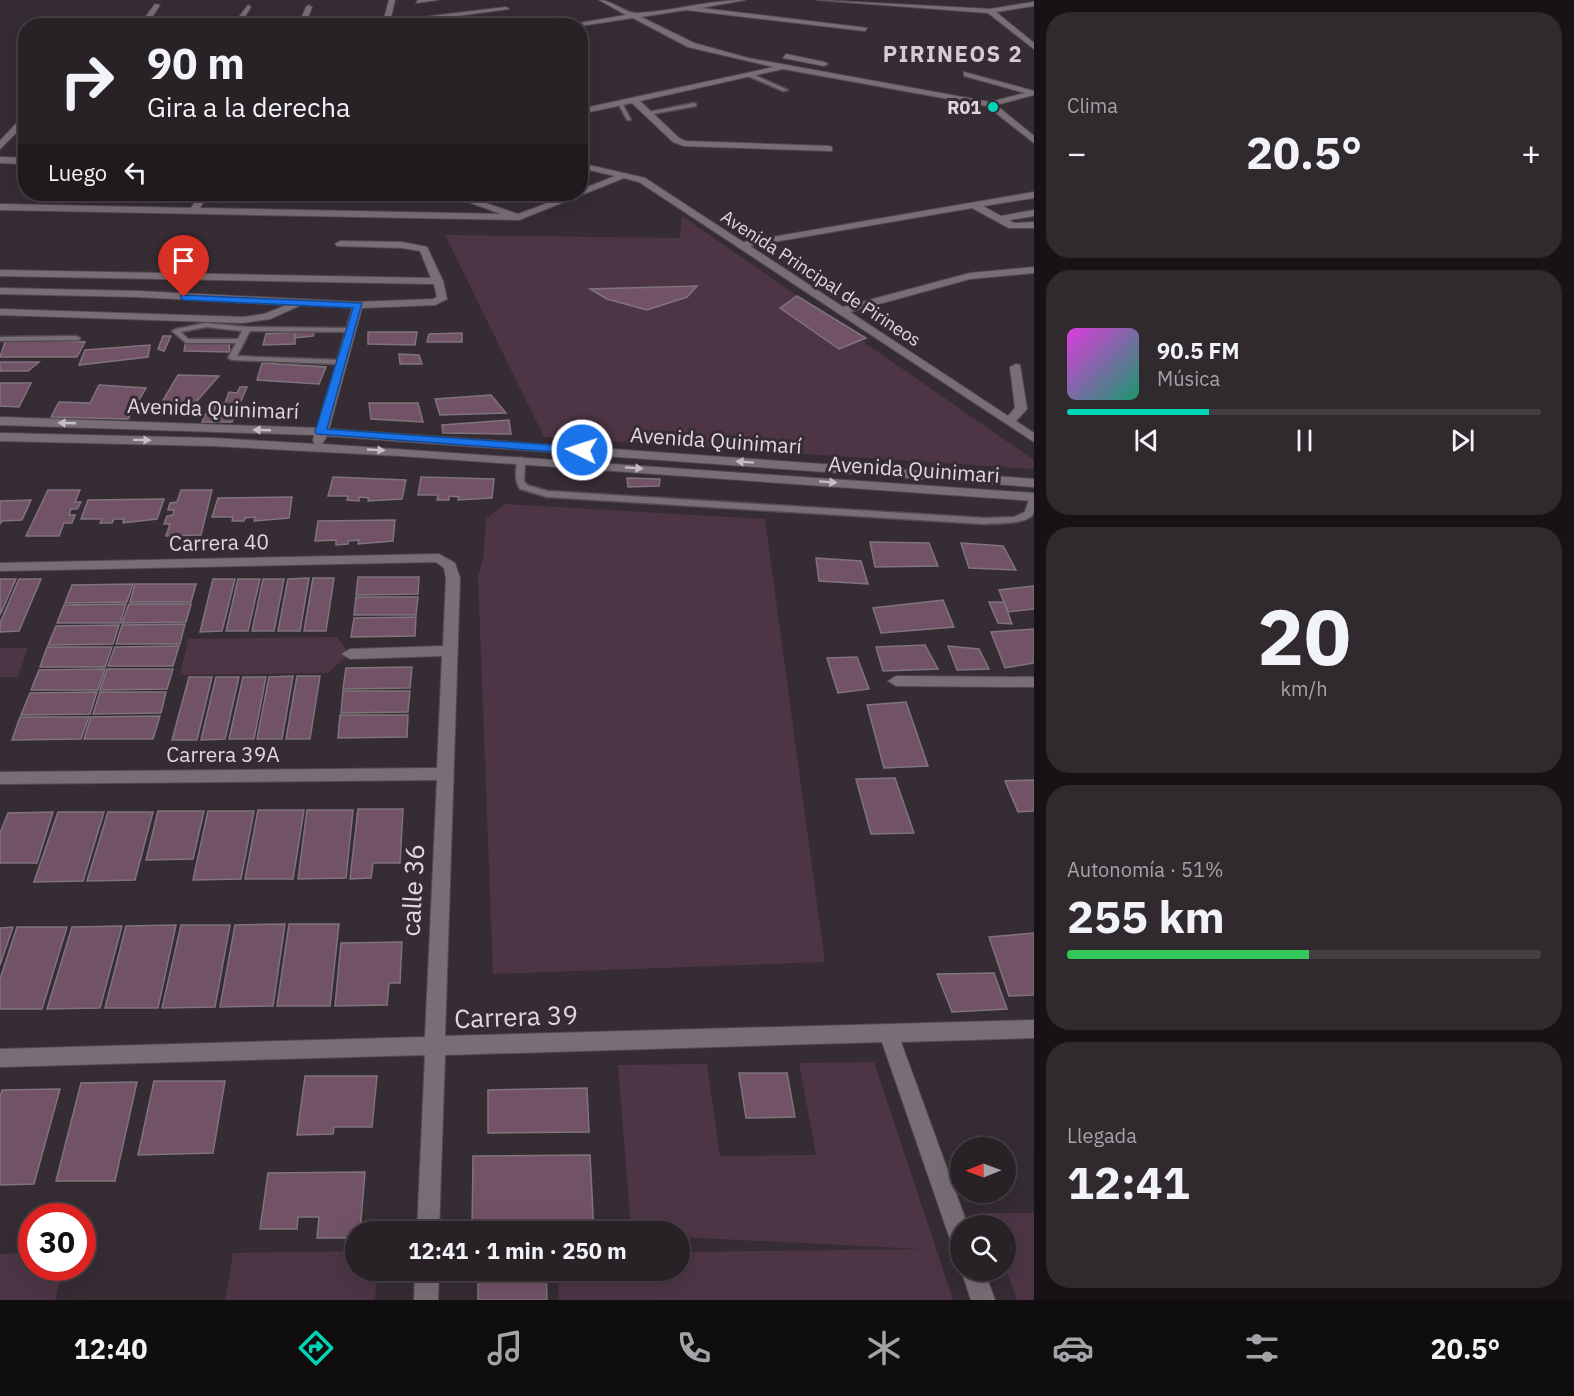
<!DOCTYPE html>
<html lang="es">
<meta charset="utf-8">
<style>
body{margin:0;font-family:"IBM Plex Sans",sans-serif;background:#30292e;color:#f1f3f6;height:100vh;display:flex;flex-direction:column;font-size:22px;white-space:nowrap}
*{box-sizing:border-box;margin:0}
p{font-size:20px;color:#a5a3a7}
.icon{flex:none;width:33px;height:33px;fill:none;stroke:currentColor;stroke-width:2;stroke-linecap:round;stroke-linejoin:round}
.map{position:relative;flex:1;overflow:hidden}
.details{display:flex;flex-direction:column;gap:12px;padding:12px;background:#161215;width:540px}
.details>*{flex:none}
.banner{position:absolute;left:18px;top:18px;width:570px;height:183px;border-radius:24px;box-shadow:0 6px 24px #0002,0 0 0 2px #443e43;background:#282126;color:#f1f3f6;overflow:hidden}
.needle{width:39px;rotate:269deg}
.fabs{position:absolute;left:950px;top:1137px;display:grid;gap:12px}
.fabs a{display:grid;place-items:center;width:66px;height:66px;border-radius:50%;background:#282126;box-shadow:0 6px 24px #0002,0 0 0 2px #443e43;font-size:30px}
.speed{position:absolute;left:18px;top:1203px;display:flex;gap:12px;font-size:30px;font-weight:700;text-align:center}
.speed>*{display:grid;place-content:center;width:78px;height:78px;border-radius:50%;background:#282126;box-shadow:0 6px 24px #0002,0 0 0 2px #443e43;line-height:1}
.speed .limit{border:9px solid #d22;background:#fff;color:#111}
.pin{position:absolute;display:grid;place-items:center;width:51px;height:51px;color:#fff;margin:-62px -26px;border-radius:50% 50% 50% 0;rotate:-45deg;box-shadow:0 0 6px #0007}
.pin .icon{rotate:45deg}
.me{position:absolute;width:66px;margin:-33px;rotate:274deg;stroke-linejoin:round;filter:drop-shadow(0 0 4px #0008)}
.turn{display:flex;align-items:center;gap:21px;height:126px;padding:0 30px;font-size:27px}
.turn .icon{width:78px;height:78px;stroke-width:2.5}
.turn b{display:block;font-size:42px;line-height:51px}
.then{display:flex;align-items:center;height:57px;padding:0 30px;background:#0003;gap:12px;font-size:22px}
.big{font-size:45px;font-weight:700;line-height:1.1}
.details .tile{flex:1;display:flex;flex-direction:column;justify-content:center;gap:9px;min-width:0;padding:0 21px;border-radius:24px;background:#30292e}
.details .dial{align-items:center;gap:0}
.dial b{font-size:78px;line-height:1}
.song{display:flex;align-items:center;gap:18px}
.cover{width:72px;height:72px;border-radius:9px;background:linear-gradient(135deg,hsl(300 70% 55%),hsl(160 70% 35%))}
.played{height:6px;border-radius:3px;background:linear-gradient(90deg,#00d5b7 30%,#443e43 30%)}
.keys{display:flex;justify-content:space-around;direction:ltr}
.heat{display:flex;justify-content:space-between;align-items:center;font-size:33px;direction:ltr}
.charge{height:9px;border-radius:4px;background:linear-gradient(90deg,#34c759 51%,#443e43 0)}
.trip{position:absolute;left:345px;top:1221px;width:345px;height:60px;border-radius:30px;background:#282126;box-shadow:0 6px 24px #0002,0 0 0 2px #443e43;font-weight:700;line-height:60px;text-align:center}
.dock{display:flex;height:96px;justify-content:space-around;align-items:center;background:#100d0f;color:#a5a3a7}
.dock .icon{width:42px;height:42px}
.dock .on{color:#00d5b7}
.dock b{font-size:27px;color:#f1f3f6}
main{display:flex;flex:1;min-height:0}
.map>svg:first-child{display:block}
</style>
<main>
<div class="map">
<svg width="1034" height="1300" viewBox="0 0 1034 1300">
<rect width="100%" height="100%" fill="#362c33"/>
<g fill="#4d3545">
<path d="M682,216L1034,460V469L544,437L445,235L680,238Z"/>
<path d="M505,504L765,519L825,962L493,974L478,576L483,559L486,519Z"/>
<path d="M337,637L350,654L328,673L180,675L188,639Z"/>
<path d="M0,648H28L18,677H0Z"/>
<path d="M874,1062L953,1300H559L558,1271L680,1270V1252L920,1249L680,1237V1232L631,1231L618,1065L707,1064L720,1156L816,1155L799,1063Z"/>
<path d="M987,1213H1034V1300H1017L1005,1266V1226L991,1225Z"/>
<path d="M355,1251L356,1270L377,1271L375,1300H225L233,1253Z"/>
<path d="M31,1253L32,1268H63L55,1300H0V1254Z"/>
</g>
<g fill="#725267" stroke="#80747c" stroke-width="1.5">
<path d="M697,286L687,297L647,310L607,299L590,289Z"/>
<path d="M797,296L866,338L839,349L780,308Z"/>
<path d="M296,330H315L313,336L294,338Z"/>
<path d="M295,332V344L263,345L266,334Z"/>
<path d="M368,332H417L415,345L368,344Z"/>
<path d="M462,333V342H427L429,334Z"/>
<path d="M163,336H171L164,351L158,349Z"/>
<path d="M6,339L85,342L77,357H0Z"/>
<path d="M186,341L229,343L230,352L184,351Z"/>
<path d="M150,345L148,357L79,365L85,350Z"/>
<path d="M399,354L419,355L422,364H400Z"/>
<path d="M0,362H39L28,371H0Z"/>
<path d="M262,363L326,367L319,384L257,380Z"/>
<path d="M178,375L219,376L196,402H162Z"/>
<path d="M0,383H31L19,407L0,406Z"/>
<path d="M99,385L146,388L128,419L51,417L59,402L90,403Z"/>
<path d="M240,387H247L232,422H202L206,413L213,411L216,403H225L229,392L237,393Z"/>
<path d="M491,395L506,413L440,415L435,399Z"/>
<path d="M369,403H418L423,422L371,419Z"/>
<path d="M509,420L511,434L443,433L442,425Z"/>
<path d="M333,477L406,480L402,499L368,501L369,498L359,497V501L347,500L348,496H328Z"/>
<path d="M421,477L494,479L492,498L458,500L459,497L449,496V500H437L438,495H418Z"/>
<path d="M627,478L660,479L659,486L628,487Z"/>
<path d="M48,490H80L75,502H81L77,509H71L69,515H75L72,523H64L59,536H26Z"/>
<path d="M181,490H212L201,535L166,536L170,524H164L167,516L173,515L174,510H168L170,503L177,502Z"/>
<path d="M292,497L289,518L254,521L255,517L245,518L244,521H232L233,517H212L218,498Z"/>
<path d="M164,499L157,519L123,523L124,519H114L112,523H100L102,519H81L88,500Z"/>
<path d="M31,500L22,520L2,521L0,524V501Z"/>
<path d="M395,520L393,541L358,544L359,540L348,541V544L336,545V540L315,541L318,521Z"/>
<path d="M870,542L929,543L938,566L875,567Z"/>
<path d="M961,543L1003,546L1016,570L969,568Z"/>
<path d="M816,558L861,561L868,584L819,581Z"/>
<path d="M358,577H419L418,594L356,595Z"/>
<path d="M309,578L300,631H278L288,579Z"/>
<path d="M313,578H334L326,631H304Z"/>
<path d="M0,579H16L0,615Z"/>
<path d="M19,579H41L19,631L0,632V623Z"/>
<path d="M213,579H235L222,631L200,632Z"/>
<path d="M238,579H260L248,631H226Z"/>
<path d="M263,579H284L274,631H252Z"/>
<path d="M133,584L127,602L65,603L72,585Z"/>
<path d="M135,584H196L191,602H130Z"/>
<path d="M1034,586V609L1008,612L999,590Z"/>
<path d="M356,597H418L416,615H354Z"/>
<path d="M943,600L954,627L881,633L873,608Z"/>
<path d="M989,602H1004L1012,624L998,623Z"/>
<path d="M126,604L120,623H57L64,605Z"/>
<path d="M129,604H191L186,622L122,623Z"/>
<path d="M416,617L415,636L351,637L354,618Z"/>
<path d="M185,624L180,644H116L122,625Z"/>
<path d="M119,625L113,644L48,645L56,626Z"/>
<path d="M1034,629V663L1005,668L991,632Z"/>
<path d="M925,645L938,669L883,671L876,647Z"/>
<path d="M179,646L173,666H108L115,647Z"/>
<path d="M948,646L979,649L989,669L957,670Z"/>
<path d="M47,647H112L105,667H40Z"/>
<path d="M857,657L869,689L838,693L827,658Z"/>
<path d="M412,667L410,688L343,689L346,668Z"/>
<path d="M105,669L98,690H31L39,670Z"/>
<path d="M107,669H173L167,689L100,690Z"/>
<path d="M293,676L282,739H257L269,677Z"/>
<path d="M297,676H320L310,739H286Z"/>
<path d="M189,677H212L197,740H172Z"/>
<path d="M216,677H239L225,739L201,740Z"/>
<path d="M243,677H266L254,739H229Z"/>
<path d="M343,691H410L408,712L341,713Z"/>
<path d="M97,692L90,714L21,715L30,693Z"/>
<path d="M100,692H166L161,713L93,714Z"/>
<path d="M906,702L928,766L884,768L867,705Z"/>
<path d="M340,715H408L407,737L338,738Z"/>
<path d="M160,716L153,739H84L91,717Z"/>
<path d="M20,717H89L81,739L12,740Z"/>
<path d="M895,778L914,833L871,834L856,779Z"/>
<path d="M1034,780V811L1018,812L1005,781Z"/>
<path d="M358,809H403L400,863H373L371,878L350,879Z"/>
<path d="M258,810H304L293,879H245Z"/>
<path d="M307,810H353L346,878L298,879Z"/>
<path d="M158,811H204L193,859L146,860Z"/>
<path d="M208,811H254L241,879L193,880Z"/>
<path d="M53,812L37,863H0V833L8,813Z"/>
<path d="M58,812H104L83,881L34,882Z"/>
<path d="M108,812H153L135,880L87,881Z"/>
<path d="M285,924L273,1006L220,1007L235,925Z"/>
<path d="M289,924H339L330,1006H277Z"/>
<path d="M176,925L158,1008H105L126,926Z"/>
<path d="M181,925H230L215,1007L162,1008Z"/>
<path d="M122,926L100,1008L47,1009L72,927Z"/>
<path d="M13,927L0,965V928Z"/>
<path d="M17,927H67L42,1009H0V979Z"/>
<path d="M1034,933V995L1009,996L989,937Z"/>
<path d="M402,942L400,983H389L387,1005L335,1006L341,943Z"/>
<path d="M994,973L1007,1009L952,1012L937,974Z"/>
<path d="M739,1073H787L795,1117L746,1118Z"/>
<path d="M305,1076H377L372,1127H334L333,1134L297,1135Z"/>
<path d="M154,1081H225L213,1153L138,1155Z"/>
<path d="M137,1082L115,1181H56L81,1083Z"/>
<path d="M587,1088L589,1132L488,1133V1090Z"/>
<path d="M60,1089L34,1184L0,1185V1097L2,1090Z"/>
<path d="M590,1155L594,1232H472L473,1156Z"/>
<path d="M365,1172L360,1232H356V1238H317L319,1217H298L297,1229H260L268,1173Z"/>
<path d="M478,1270H546L547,1300H478Z"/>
</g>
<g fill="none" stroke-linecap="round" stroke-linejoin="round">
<g stroke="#544b51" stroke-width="3">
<g id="lane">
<path d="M748,74H752L788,90L783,91L748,76Z"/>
<path d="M618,103H622L631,120H627Z"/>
<path d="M694,103L696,104V106L647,115L644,113Z"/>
<path d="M206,323L247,327L351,328L355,330L351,332L250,331L237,356L339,360L340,362L336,364L232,360L228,358L236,343H186L172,331L176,329ZM206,327L242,331L238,339H188L181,332Z"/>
<path d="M76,336L80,338L79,340L0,341V337Z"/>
<path d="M521,457L525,460L524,481L527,485L548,491L984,518L1014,517L1025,512L1029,500L1034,497C1034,502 1034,508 1034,512C1031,525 995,523 984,524L547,497L520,489C514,480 516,471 517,460Z"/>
</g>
</g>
<g stroke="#544b51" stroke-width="2">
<g id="street">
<path d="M389,0H395L390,21L506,7L509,9L382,26Z"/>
<path d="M418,0H438L416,3Z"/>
<path d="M599,0C613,0 625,14 638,13C674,11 709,0 745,0L701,8L867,28L865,31L686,10L641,17L694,43L748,58L990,102L1025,93L964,76V72L1034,91V95L996,105L1034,136V143L987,106L783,69L640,101L679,138L685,141L829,146L832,147V151L684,146L673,142L632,103L580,114V109L774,67L688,47L633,18L580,26H562L626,15Z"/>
<path d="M817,0L990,9L1034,2V6L996,12L1034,43V49L988,13Z"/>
<path d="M155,4L160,5L146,26H139Z"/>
<path d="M248,5L251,7L239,26H232Z"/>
<path d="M309,5L312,7L305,26H298L306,7Z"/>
<path d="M786,54L824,62L828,64L824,66L783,58Z"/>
<path d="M23,116H26V123L0,149V141Z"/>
<path d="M0,157L26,158V164L0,163Z"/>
<path d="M580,163L645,178L743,242L1034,192V198L983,206L1001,216L1034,210V216L1009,220L1014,223L1034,222V228H1009L972,208L750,246L843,307L970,273L1034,267V273L970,279L850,312L1008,416L1015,408L1010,367L1016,364L1020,365L1027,409L1016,421L1034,433V442L639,182L624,178L519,220L0,210V204L191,208L200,194H208L200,208L501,214L446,194H459L518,214L572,194H580V190L615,176L580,168Z"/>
<path d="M340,241L402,242L427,247L443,281L447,299L435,305L362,308L329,429L1034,479V487L327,436L322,444L1034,493V501L401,456L213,446L0,441V433L213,438L315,444L313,441L314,435L0,425V417L317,428L352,308L301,305L270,319L243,323L0,315V309L243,317L264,314L287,305L138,297L0,294V288L138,291L358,302L433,299L437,297L434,284L0,276V270L431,278L420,251L402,248L337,246L335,244Z"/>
<path d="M439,554L455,563L460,578L445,1036L1034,1020V1038L901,1042L968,1226H960V1247L952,1244L949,1236L882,1042L445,1055L439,1232H417L425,1055L0,1067V1049L425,1037L437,780L0,784V772L437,768L442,656L350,659L342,654L350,649L443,646L446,578L444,568L436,562L0,571V563Z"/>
<path d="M896,676L1034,677V687L896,686L888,681Z"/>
<path d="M415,1270H439L438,1300H414Z"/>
<path d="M961,1270H984L995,1300H971Z"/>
</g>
</g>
<use href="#lane" fill="#7a6e76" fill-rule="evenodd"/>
<use href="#street" fill="#7a6e76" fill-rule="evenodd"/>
</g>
<defs><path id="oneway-solid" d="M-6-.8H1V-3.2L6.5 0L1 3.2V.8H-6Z" transform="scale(1.5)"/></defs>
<g fill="#c6bec3">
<use href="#oneway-solid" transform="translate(67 423) rotate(-178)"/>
<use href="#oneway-solid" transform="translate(262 430) rotate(-178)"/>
<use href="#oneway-solid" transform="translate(142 440) rotate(1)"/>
<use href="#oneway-solid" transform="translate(376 450) rotate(3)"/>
<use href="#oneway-solid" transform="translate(745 462) rotate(-176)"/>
<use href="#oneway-solid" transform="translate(634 468) rotate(4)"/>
<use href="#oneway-solid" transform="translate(828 482) rotate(4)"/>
</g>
<path fill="#1a73e8" stroke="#114b97" stroke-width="1.5" d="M181,295L362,303L327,429L582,447L588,450L582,454L317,434L315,432L353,308L184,300L181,299Z"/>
<circle fill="#00d5b7" stroke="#362c33" stroke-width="2" cx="993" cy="107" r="6"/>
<g text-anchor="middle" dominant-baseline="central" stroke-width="6" stroke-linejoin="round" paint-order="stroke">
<g font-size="18" font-weight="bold" fill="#e0d8dd" stroke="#362c33" text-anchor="end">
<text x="981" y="107">R01</text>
</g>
<g font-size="18" fill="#e0d8dd" stroke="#362c33">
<text transform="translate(821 278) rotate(33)">Avenida Principal de Pirineos</text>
</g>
<g font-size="21" fill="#e0d8dd" stroke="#362c33">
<text transform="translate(213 408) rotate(2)">Avenida Quinimarí</text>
<text transform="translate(716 440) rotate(4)">Avenida Quinimarí</text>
<text transform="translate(914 469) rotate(4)">Avenida Quinimari</text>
<text transform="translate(219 542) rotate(-1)">Carrera 40</text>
<text x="223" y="754">Carrera 39A</text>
</g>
<g font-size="22" font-weight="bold" letter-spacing="1.5" fill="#d9cbd4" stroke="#362c33">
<text x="953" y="53">PIRINEOS 2</text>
</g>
<g font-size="26" fill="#e0d8dd" stroke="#362c33">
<text transform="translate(412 890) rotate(-87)">calle 36</text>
<text transform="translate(516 1016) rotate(-2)">Carrera 39</text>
</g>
</g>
</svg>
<div class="fabs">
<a><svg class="needle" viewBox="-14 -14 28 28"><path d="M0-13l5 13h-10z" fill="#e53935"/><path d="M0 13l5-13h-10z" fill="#a5a3a7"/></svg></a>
<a><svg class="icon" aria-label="search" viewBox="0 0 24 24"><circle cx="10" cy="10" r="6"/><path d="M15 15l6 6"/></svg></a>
</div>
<div class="speed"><div class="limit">30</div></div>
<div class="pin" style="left:184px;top:297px;background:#d93025"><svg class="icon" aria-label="arrive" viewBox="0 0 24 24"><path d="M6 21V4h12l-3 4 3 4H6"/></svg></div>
<svg class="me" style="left:582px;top:450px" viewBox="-20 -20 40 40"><circle r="17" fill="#1a73e8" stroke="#fff" stroke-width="3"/><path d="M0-11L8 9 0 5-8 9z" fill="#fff"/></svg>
<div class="trip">12:41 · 1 min · 250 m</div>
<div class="banner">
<div class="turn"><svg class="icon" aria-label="right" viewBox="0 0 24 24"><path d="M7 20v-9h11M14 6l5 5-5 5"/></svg><div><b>90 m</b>Gira a la derecha</div></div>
<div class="then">Luego<svg class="icon" aria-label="left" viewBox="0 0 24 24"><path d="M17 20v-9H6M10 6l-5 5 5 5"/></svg></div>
</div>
</div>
<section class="details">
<div class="tile"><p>Clima</p>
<div class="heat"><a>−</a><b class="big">20.5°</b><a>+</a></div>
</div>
<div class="tile">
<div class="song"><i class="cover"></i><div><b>90.5 FM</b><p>Música</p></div></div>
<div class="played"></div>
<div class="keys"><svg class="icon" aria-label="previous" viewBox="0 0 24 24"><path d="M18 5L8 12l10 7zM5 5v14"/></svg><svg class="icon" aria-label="pause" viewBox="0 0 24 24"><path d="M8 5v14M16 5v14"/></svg><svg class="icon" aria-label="next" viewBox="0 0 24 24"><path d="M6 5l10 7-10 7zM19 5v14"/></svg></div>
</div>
<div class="tile dial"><b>20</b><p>km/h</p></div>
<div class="tile"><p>Autonomía · 51%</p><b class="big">255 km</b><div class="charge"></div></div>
<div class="tile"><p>Llegada</p><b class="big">12:41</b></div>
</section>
</main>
<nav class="dock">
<b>12:40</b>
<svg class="icon on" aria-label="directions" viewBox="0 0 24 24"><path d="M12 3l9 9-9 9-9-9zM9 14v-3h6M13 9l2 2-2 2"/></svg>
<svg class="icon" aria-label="music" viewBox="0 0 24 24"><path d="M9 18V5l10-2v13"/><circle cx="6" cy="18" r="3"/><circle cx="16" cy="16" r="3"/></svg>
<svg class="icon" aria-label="phone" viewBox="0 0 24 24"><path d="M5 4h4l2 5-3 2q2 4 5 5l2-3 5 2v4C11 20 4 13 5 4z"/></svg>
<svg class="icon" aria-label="climate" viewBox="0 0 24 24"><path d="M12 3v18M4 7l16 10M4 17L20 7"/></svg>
<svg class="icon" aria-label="car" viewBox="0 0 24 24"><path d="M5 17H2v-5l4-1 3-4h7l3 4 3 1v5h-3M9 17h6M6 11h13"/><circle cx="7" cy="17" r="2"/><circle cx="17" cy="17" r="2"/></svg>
<svg class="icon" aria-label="filters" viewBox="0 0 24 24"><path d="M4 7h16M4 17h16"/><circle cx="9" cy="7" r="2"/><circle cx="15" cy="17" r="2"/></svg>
<b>20.5°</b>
</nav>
